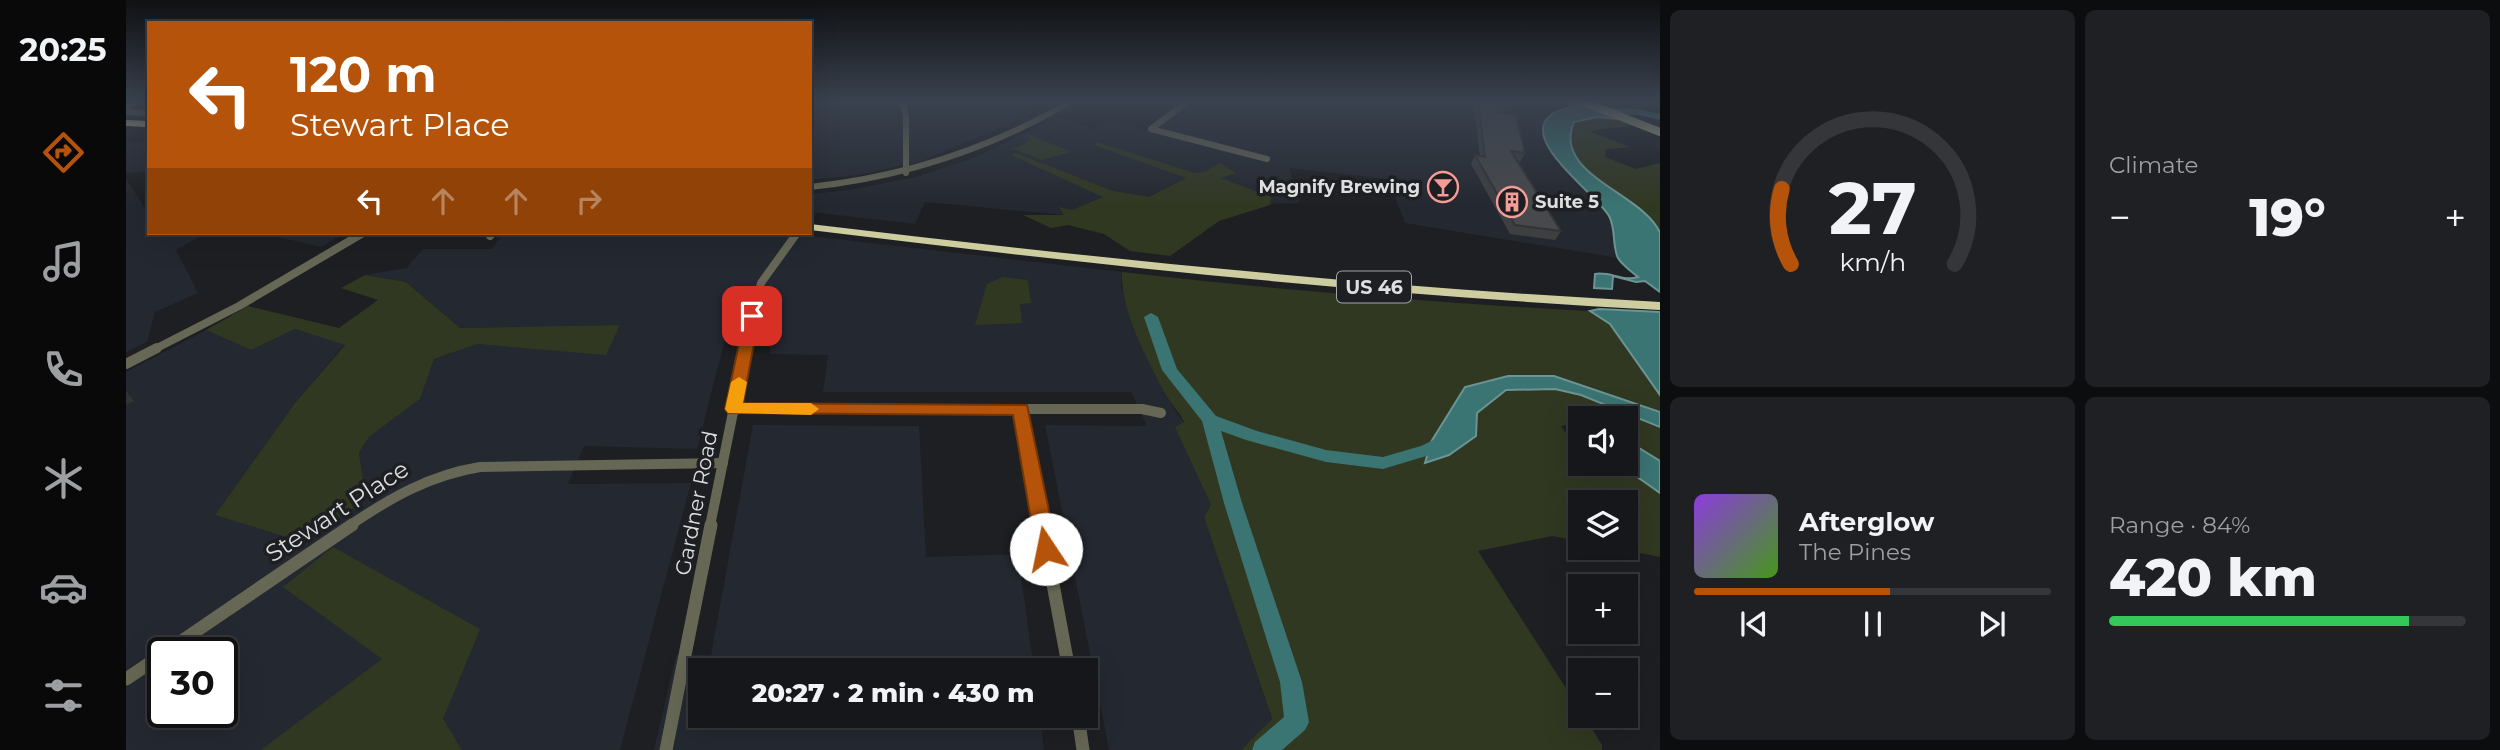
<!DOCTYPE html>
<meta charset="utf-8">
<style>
body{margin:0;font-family:Montserrat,sans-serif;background:#1f2023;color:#f1f3f6;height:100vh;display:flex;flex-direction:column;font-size:26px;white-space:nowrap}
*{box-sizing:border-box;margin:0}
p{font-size:23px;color:#9e9fa2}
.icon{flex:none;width:38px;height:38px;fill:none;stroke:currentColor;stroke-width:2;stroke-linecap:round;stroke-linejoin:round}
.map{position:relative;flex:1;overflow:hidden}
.side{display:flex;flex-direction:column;gap:10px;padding:10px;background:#0c0d0e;width:840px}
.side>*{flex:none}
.banner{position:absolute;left:21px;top:21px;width:665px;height:214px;border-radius:0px;box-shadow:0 7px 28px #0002,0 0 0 2px #353639;background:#b45309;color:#fff;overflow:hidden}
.buttons{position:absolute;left:1442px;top:406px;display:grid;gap:14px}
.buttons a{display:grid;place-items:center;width:70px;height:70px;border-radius:0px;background:#16171a;box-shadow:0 7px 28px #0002,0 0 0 2px #353639;font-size:35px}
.speed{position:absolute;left:21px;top:637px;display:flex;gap:14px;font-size:35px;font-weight:700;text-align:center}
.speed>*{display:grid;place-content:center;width:91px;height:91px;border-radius:50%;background:#16171a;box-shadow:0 7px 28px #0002,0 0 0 2px #353639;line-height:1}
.speed .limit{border:4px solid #111;border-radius:10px;background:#fff;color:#111}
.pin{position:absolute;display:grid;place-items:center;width:60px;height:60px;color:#fff;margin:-30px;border-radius:14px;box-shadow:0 4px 10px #0006}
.me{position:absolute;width:77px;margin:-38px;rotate:349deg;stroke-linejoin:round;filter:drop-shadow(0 0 5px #0008)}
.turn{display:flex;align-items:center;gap:24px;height:147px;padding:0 28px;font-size:32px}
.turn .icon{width:91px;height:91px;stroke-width:2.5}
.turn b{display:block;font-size:49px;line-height:60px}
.lanes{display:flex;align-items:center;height:66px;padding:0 28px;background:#0003;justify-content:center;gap:35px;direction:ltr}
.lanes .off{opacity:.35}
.big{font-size:52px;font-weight:800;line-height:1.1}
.side .card{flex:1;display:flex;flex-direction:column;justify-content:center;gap:10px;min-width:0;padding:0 24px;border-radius:10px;background:#1f2023}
.side .dial{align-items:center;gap:0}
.dial svg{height:182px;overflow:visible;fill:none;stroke:#353639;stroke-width:7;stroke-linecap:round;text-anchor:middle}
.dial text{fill:#f1f3f6;stroke:none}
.song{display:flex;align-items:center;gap:21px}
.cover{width:84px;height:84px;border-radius:10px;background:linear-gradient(135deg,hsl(270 70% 55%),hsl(100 70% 35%))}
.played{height:7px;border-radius:4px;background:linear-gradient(90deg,#b45309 55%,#353639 55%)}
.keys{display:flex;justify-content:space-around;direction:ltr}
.heat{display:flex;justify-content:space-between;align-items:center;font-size:38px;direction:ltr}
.charge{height:10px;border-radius:5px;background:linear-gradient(90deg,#34c759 84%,#353639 0)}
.side .tiles{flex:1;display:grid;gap:10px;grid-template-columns:repeat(2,1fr)}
.trip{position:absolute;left:562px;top:658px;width:410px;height:70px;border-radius:0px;background:#16171a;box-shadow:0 7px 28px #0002,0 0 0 2px #353639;font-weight:800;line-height:70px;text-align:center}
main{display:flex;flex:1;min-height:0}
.menu{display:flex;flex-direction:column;width:126px;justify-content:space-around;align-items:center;background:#09090a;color:#9e9fa2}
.menu .icon{width:49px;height:49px}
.menu .current{color:#b45309}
.menu b{font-size:32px;color:#f1f3f6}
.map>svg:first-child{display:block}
</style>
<main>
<nav class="menu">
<b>20:25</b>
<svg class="icon current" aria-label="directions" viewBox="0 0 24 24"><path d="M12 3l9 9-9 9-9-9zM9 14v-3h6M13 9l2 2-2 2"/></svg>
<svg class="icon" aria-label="music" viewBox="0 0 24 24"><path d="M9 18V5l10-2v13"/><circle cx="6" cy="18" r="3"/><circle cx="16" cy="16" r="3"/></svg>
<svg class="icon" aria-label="phone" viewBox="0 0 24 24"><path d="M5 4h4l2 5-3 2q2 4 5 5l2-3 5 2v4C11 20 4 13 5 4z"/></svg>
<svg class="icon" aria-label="climate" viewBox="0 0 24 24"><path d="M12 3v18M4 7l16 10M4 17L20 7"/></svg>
<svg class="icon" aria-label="car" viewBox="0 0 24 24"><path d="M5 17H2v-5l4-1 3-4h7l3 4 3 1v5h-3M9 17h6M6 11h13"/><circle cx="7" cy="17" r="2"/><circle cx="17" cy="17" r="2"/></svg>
<svg class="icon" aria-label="filters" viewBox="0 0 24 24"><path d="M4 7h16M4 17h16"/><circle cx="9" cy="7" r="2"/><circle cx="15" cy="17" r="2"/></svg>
</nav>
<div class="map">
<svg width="1534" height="750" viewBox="0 0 1534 750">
<rect width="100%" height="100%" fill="#1d1f22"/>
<g fill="#242830" fill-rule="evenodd">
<path d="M684,101H890L907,113L796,161L733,175L684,180Z"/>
<path d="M1063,101H1439L1449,106L1431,109L1420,120L1432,164L1484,216L1492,258L1279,223L1262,179L1163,168L1174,203L1144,204L1066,175L1021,198L939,215L799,202L789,224L684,212V194L723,190L790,177L845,159L933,117L968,129L985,122L1024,131Z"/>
<path d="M0,142L23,144V172L0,173Z"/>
<path d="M0,179L23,214V233H80L50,250L72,293L29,312L21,342L0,352Z"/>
<path d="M135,233H219L195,247Z"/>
<path d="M378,233H659L996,272L995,286L1041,398L1058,423L1050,427L1085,505L1078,517L1146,720L1115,750H983L919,425L1021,426L1005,392H697L702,355L644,354L646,290L613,285L571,449L458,446L442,484L565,483L494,750H0V372L80,330L125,350L169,329L219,344L169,403L89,515L240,499L233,453L243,437L294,399L308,359L351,344L480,354L494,325L334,328L280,282L239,275L280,268L297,249H365ZM37,653H96V712H37Z"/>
<path d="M627,425L793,426L800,557L892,554L908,670H574V716H914L918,750H528L550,655H585Z"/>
</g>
<g fill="#313821">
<path d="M1471,117L1493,119L1504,126L1463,131L1504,147L1480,149L1479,157L1510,169L1534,163V233C1530,227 1526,220 1521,215C1496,191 1429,166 1447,122Z"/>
<path d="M901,134L946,152L915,160L885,148L892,147L904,140Z"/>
<path d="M971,142L1069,173L1078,172L1094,163L1110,173L1095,178L1145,197L1144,205L1093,221L1044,256L1004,251L978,234L942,225L925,228L897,215H938L933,207L946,210L977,197L885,155L890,153L987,191L1023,197L1060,178L968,145Z"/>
<path d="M996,272C1152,290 1308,303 1464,311L1484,324L1511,360L1534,395V412L1428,376H1382L1351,413L1380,390L1429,389L1455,395L1534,427V461L1500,440V418H1454V425L1448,423L1435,426L1441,435L1454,440V464H1493L1534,493V557L1488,548H1500V502H1454V541L1426,536L1352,551L1454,710V716H1458L1476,745V750H1115L1146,719L1078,517L1085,505L1049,427L1058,422C1054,412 1045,405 1040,395C1022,362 994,309 996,272Z"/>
<path d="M239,275L280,282L334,328L494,325L480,355L351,344L308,359L294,399L243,437L233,453L240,499L177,542L89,515L169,403L219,345L169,329L125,350L80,330L122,306L213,328L252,300L215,288Z"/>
<path d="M877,277L902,280L905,303L894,304L896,323L849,325L861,284Z"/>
<path d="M207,547L354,629L317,719L336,750H135L256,659L157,587Z"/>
</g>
<g fill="#3a7473" stroke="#6b9494" stroke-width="2">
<path d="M1439,101L1462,106L1493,119L1471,117L1448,122C1425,175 1519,194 1534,233C1534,245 1534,278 1534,292L1519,281L1510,282L1487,276L1486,289L1468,288L1469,274C1484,271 1497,282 1512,277C1506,272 1496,265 1492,258C1486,246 1490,228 1483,216C1468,190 1367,123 1448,106Z"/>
<path d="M1473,309L1534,312V395L1484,324L1464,311Z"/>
<path d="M1382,376H1428L1534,412V427L1455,395L1429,389L1380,390L1351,413L1350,436L1323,455L1299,463L1305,442L1339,387Z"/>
<path d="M1500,440L1534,461V493L1493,464H1500Z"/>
</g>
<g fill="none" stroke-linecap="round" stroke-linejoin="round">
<g fill="#3a7473" fill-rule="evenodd">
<path d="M1471,108L1513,109L1534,114V120L1513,115L1468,113V109Z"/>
<path d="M1025,313L1032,317L1051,369L1090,416L1131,431L1200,450L1257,457L1295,446L1320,434L1326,436L1329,440L1326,444L1307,454L1257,469L1200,462L1120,440L1095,431L1116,503L1176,682L1183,722L1179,730L1156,750H1126L1129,742L1158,717L1154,682L1098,503L1076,421L1036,370L1018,317Z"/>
</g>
<g stroke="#676755" stroke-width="6">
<path d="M777,101L780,116V173"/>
<path d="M1062,101L1025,129L1141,159"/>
<path d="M0,108L11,101"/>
<path d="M0,112L23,113"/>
<path d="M684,187C779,177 864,149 946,101"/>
</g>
<g stroke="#676755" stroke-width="8">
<path d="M364,236L366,233"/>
<path d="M27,350L113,306L237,233"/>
<path d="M619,350L635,283L671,233"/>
</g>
<g stroke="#676755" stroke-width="10">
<path d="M0,364L31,348"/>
<path d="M608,409H1016L1035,413"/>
<path d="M895,409L917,526"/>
<path d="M223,526C264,498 304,475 354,467L597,463"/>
<path d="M584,526L620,348"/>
</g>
<g stroke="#676755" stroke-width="13">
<path d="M916,525L943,670"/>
<path d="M38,653L226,525"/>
<path d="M0,679L37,654"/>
<path d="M952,716L957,750"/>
<path d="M540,750L585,525"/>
</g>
<path stroke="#b1b08b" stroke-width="8" d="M1455,101L1534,132"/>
<g fill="#cecda0" fill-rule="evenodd">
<path d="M0,120L23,121V127L0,126Z"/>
<path d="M684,224C967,258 1250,287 1534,302V310C1250,295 967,265 684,230Z"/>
</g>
</g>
<path fill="#3d3f41" d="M1351,101L1381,114L1399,153L1394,162L1392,161L1435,231L1429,240L1384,234L1345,164L1349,155L1354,156L1348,109Z"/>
<g fill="#323335">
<path d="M1392,101H1401L1370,121L1374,113Z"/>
<path d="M0,391L8,401L0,405Z"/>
</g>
<path fill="#47494c" stroke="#323335" stroke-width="2" d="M1352,101H1392L1374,113L1390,115L1399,153L1385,151L1435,231L1389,225L1349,155L1359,157Z"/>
<linearGradient id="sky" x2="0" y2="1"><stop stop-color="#101113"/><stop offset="0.49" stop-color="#3a424f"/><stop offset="1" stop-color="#3a424f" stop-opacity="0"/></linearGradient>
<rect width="1534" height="206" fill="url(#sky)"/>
<path fill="#b45309" stroke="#753606" stroke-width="2" d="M626,311L633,316L617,403L901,405L931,549L928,555L920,557L913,555L910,549L887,415L602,413L599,409L619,316Z"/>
<path fill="#f59e0b" d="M613,377L621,382L617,403H685L693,409L685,415L602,413L599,409L605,382Z"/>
<defs>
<g id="bar-ring" transform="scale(1.575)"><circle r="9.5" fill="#1d1f22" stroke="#f59c96" stroke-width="1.5"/><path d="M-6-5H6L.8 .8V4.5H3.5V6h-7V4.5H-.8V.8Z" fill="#f59c96"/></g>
<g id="building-ring" transform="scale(1.575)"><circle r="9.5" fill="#1d1f22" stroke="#f59c96" stroke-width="1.5"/><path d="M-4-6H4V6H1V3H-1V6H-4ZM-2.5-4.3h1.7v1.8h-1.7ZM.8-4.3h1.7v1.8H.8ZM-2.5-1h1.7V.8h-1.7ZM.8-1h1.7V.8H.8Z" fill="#f59c96"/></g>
</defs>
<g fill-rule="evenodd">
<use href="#bar-ring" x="1317" y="187"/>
<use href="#building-ring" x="1386" y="202"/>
</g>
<g text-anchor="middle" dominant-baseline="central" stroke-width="7" stroke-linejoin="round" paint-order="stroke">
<g font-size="18" font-weight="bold" fill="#dddee0" stroke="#1d1f22" text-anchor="end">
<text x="1294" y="187">Magnify Brewing</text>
<text x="1409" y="202" text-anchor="start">Suite 5</text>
</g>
<rect fill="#1d1f22" stroke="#a3a5a7" stroke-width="2" x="1211" y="271.5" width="74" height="31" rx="5"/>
<g font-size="19" font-weight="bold" fill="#dddee0">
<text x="1248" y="287">US 46</text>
</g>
<g font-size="21" fill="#dddee0" stroke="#1d1f22">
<text transform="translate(570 503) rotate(-79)">Gardner Road</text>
</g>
<g font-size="24" fill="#dddee0" stroke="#1d1f22">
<text transform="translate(211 511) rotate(-33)">Stewart Place</text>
</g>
</g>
</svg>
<div class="buttons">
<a><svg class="icon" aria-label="sound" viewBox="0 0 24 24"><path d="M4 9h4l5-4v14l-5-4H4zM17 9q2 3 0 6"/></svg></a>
<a><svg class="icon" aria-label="layers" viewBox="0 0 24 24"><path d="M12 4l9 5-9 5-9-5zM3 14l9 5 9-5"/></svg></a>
<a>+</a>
<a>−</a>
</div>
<div class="speed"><div class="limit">30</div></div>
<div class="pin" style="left:626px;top:316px;background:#d93025"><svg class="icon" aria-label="arrive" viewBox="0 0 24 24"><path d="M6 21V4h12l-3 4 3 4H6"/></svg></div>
<svg class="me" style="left:920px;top:549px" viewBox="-20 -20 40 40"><circle r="19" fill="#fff"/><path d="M0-13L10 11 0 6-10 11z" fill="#b45309"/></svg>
<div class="trip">20:27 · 2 min · 430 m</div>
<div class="banner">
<div class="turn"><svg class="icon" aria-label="left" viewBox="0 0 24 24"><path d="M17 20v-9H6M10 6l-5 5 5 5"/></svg><div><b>120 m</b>Stewart Place</div></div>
<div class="lanes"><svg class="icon" aria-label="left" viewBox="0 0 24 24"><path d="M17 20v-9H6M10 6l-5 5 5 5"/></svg><svg class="icon off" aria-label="ahead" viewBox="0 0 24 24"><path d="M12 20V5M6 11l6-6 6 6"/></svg><svg class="icon off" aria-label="ahead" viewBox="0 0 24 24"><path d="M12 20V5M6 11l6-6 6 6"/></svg><svg class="icon off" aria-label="right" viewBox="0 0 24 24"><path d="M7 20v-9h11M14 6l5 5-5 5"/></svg></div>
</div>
</div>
<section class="side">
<div class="tiles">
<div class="card dial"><svg viewBox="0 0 100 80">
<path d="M14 69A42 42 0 1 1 86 69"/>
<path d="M14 69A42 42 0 0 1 10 36" stroke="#b45309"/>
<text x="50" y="56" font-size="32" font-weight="700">27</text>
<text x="50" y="72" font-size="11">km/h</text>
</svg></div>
<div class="card"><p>Climate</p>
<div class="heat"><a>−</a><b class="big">19°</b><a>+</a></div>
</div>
<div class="card">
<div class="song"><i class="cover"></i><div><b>Afterglow</b><p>The Pines</p></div></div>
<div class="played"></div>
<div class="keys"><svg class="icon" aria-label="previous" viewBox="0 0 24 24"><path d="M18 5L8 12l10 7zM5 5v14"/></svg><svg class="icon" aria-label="pause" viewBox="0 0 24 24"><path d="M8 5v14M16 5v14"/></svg><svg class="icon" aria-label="next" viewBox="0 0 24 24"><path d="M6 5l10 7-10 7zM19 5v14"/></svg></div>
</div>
<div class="card"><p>Range · 84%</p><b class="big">420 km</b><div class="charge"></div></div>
</div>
</section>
</main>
